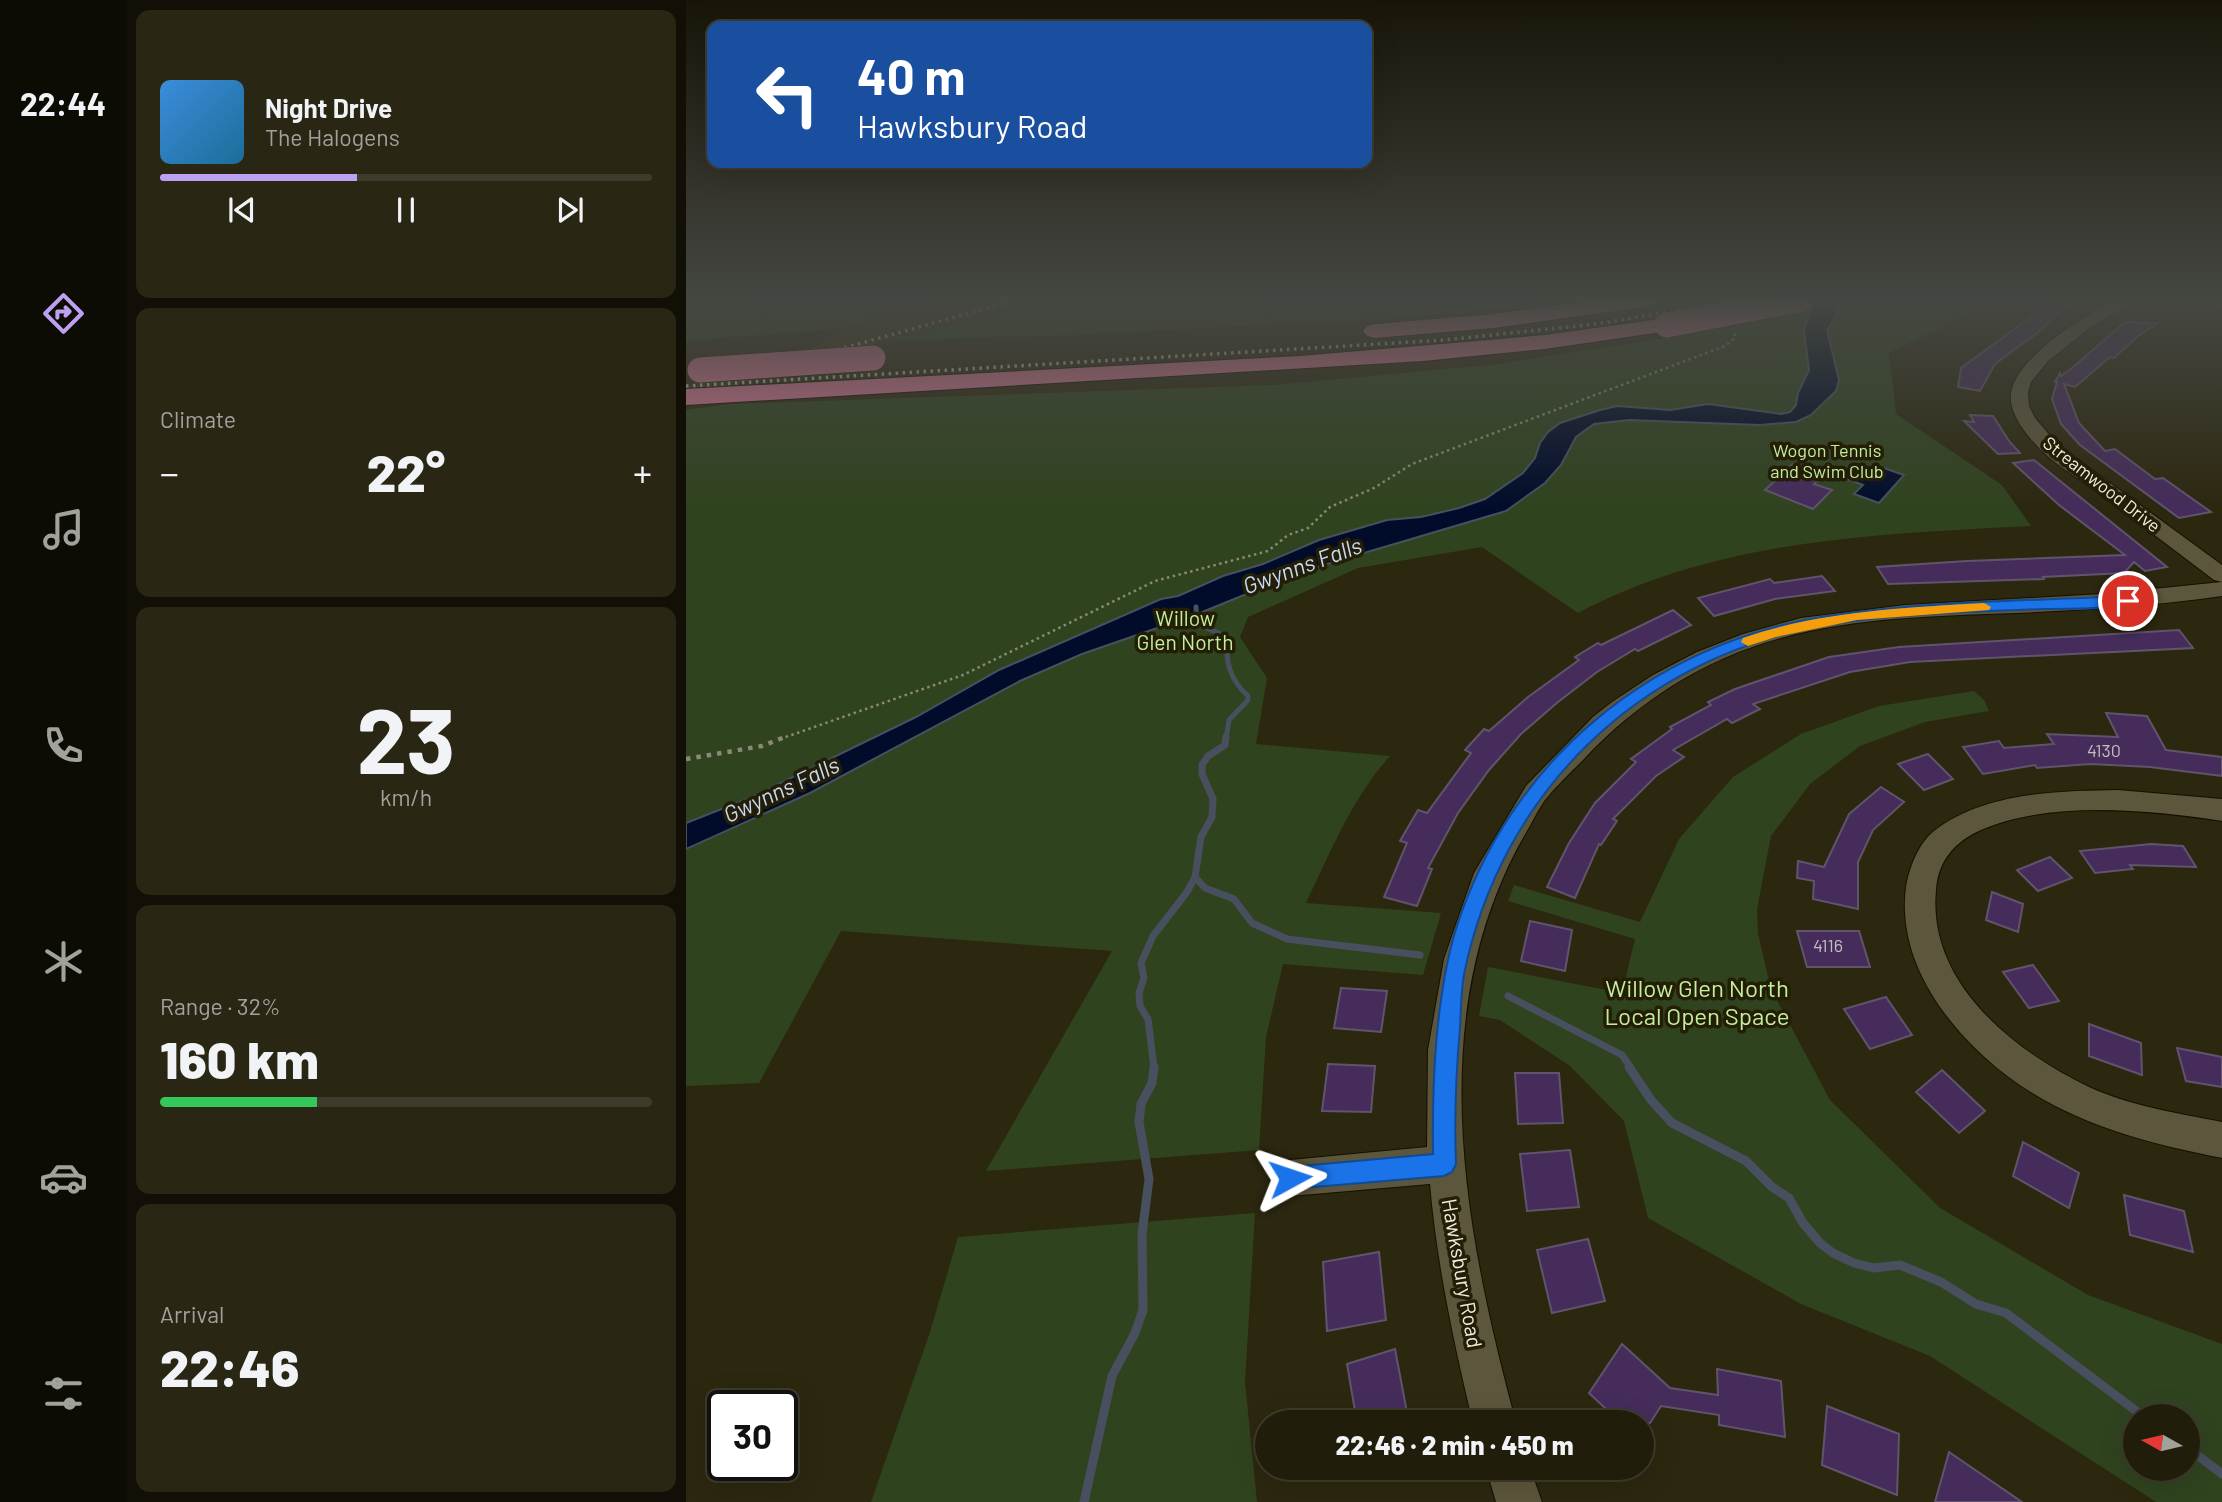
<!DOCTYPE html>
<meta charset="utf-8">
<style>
body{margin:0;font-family:Barlow,sans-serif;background:#292614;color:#f1f3f6;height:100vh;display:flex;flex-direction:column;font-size:26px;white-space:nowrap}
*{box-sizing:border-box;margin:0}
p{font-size:23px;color:#a2a29d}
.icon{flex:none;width:38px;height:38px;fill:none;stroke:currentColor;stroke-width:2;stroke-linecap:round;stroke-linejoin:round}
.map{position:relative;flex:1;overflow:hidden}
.details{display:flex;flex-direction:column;gap:10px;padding:10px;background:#121006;width:560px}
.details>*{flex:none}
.guide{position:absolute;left:21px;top:21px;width:665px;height:147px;border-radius:14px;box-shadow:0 7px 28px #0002,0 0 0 2px #3e3b2c;background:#1a4fa0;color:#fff;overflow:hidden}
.needle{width:46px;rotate:278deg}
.fabs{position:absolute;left:1437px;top:1404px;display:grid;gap:14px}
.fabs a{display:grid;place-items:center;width:77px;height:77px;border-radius:50%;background:#211d0b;box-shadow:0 7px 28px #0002,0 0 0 2px #3e3b2c;font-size:35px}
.speed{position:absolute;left:21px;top:1390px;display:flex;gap:14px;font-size:35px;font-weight:700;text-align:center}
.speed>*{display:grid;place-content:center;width:91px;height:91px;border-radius:50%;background:#211d0b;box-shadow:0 7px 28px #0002,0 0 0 2px #3e3b2c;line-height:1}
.speed .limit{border:4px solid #111;border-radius:10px;background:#fff;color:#111}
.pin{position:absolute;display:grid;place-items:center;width:60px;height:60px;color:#fff;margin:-30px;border:4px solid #fff;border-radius:50%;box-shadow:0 2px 7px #0007}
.me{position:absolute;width:77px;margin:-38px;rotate:85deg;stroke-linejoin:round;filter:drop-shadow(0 0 5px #0008)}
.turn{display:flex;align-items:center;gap:24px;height:147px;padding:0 35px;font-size:32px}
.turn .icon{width:91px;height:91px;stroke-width:2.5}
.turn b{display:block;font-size:49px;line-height:60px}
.big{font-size:52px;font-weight:800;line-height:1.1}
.details .widget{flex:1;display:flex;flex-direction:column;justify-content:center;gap:10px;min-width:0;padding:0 24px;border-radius:14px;background:#292614}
.details .dial{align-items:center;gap:0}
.dial b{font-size:91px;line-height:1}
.song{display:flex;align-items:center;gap:21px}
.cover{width:84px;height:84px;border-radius:10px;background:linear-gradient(135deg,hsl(210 70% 55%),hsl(200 70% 35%))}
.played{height:7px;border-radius:4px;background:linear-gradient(90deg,#bca0f2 40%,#3e3b2c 40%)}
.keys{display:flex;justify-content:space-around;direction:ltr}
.heat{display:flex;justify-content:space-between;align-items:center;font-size:38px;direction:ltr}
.charge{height:10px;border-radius:5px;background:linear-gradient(90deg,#34c759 32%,#3e3b2c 0)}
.trip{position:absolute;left:569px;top:1410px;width:399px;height:70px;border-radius:35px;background:#211d0b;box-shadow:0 7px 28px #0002,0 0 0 2px #3e3b2c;font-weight:800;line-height:70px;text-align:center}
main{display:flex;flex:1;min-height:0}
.dock{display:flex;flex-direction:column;width:126px;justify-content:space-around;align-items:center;background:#0d0c04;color:#a2a29d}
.dock .icon{width:49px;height:49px}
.dock .selected{color:#bca0f2}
.dock b{font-size:32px;color:#f1f3f6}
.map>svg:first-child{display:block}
</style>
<main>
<nav class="dock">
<b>22:44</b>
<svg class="icon selected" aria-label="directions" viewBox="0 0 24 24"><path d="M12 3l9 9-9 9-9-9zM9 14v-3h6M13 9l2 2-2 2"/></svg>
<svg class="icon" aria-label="music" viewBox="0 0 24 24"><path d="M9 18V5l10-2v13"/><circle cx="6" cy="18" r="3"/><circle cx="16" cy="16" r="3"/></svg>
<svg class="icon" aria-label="phone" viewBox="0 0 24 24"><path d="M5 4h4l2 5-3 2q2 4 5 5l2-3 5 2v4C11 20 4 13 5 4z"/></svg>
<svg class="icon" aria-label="climate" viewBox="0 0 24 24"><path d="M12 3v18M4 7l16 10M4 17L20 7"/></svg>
<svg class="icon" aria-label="car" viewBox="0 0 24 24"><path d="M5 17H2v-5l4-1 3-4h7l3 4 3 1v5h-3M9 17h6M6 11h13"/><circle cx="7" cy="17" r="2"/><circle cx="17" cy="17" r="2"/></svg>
<svg class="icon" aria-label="filters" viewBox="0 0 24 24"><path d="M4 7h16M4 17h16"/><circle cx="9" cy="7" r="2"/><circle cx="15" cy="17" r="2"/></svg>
</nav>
<section class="details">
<div class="widget">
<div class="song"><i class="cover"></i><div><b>Night Drive</b><p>The Halogens</p></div></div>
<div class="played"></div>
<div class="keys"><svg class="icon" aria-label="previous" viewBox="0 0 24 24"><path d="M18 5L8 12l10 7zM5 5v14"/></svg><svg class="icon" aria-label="pause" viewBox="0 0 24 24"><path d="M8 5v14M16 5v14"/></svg><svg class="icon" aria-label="next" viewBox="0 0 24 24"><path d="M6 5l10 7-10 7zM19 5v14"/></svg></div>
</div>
<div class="widget"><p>Climate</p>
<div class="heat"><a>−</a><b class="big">22°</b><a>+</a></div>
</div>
<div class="widget dial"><b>23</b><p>km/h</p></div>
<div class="widget"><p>Range · 32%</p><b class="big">160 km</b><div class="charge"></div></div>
<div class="widget"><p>Arrival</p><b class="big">22:46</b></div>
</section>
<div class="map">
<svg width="1536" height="1502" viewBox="0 0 1536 1502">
<rect width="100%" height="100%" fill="#2c270f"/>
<path fill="#383110" d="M249,299H356L292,319L205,340L0,398V386L117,354L159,328Z"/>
<g fill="#30431f" fill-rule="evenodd">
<path d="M0,299H249L159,328L0,341Z"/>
<path d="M356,299H880L711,318L362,336L205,340L292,319Z"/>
<path d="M998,299H1301L1279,315L1203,353L1210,414L1316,485L1345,526C1191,534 1031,539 892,613L796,547L672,568L562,617L554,637L581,678L570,744L704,756C666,798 644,853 620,903L755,913L737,975L597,964L580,1037L573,1150L300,1171L426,951L155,931L73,1083L0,1086V410L44,404L588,385L812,364L1023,331Z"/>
<path d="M1288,691L1298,700L1303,711L1239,722L1174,746L1124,784L1085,836L1071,909L1072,934L1085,989L1144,1100L1254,1208L1402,1295L1536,1344V1502H1470L1244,1356L1115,1304L962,1218L938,1121L884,1066L814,1020L793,1016L802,967L936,993L949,939L822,901L828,885L954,922L993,839L1047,777L1115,734L1193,706ZM1449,1416H1502V1468H1449Z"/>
<path d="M569,1213L559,1382L571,1502H185L244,1332L272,1237Z"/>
</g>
<g fill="#000c2a" stroke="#485060" stroke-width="2">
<path d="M1127,299H1152C1154,311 1148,320 1141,330L1153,380L1150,391L1125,415L1110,422L1074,425L943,420L908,424L890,437L875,465L859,483L820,511L617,571L509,615L396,654L334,681L124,793L0,849V823L66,797L230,717L313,670L475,599L492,596L537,576L577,564L633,540L701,520L735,517L773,508L799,499L837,473L849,458L854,443L862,432L874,423L914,410L931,406L984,410L1022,404L1095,414L1104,412L1110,405L1112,393L1123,370L1118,331Z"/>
<path d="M1162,467L1186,476L1195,467L1218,475L1193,503L1168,494L1177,485L1153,476Z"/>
</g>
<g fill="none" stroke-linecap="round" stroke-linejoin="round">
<path stroke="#485060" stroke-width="5" d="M510,607L511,624L542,637C538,661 544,680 562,696V700L543,720L540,739"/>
<g stroke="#485060" stroke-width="7">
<path d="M509,877L519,888L548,899L566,923L601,939L734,955"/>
<path d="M822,996L936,1055L945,1068"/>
<path d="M468,1068L462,1019L454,1006L453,993L458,978L455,963L467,936L501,892L509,877L515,837L526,817L527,799L516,774V765L522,756L539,745L540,737"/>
</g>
<g stroke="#485060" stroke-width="9">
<path d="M943,1067L965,1100L986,1123L1060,1161L1086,1187L1103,1198L1117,1223L1134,1243L1147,1253L1168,1263L1188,1268L1214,1265L1255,1282L1290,1304L1320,1313L1457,1416"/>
<path d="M1502,1448L1536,1474"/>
<path d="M398,1502L426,1376L449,1333L457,1310L456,1234L463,1179L453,1122L455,1104L466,1083L468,1067"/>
</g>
</g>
<g fill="#452c5b" stroke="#60546c" stroke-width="2">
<path d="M1369,299H1386L1355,330L1309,364L1294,391L1272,387L1275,368Z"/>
<path d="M1439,322L1472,323L1452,336L1428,358L1424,357L1389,387L1378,384L1393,423L1419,451L1429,449L1469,479L1477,478L1525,512L1493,518L1394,445L1375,424L1366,399L1371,382H1369L1374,373L1375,376L1386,368Z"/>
<path d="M1284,415L1307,416L1323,441L1334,453L1312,454L1278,421L1288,422Z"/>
<path d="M1348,460L1481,567L1459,571L1448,562L1438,573L1357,577L1358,579L1202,584L1191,567L1281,561L1439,555L1373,505L1327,463Z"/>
<path d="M1107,464L1137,475L1128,484L1146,490L1127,509L1079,490Z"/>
<path d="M1136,576L1149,591L1089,599L1028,616L1012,598L1084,579L1088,583Z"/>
<path d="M987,610L1005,625L952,651L949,649L911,672L872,702L835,734L803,770L772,813L742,868L746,869L731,906L698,897L721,843L714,841L732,810L741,813L785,753L779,750L798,729L803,731L842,697L893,660L889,657L912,643L915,645Z"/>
<path d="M1493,630L1507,648L1224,662L1164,672L1067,704L1074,709L1046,723L1041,719L987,750L998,757L970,776L927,819L931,821L915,845L913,844L889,898L861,887L883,843L909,803L950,762L945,759L986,729L984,727L1025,705L1022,702L1049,689L1143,657L1213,647Z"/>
<path d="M1420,713L1461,716L1480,750L1536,757V776L1464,767L1404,764L1351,768L1349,765L1297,774L1277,747L1313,741L1318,748L1368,744L1361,734L1432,737Z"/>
<path d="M1242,754L1267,779L1238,790L1212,764Z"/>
<path d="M1195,787L1218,802L1187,830L1172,862V909L1127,899L1128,881L1111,878L1112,861L1138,867L1163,814Z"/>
<path d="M1465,844L1497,846L1510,867L1444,865L1447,869L1409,873L1394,851Z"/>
<path d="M1364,857L1386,878L1352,891L1331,870Z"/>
<path d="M1306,892L1337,904L1332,932L1300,920Z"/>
<path d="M844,921L886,930L879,971L835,961Z"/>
<path d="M1111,931H1173L1184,967H1121Z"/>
<path d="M1347,965L1373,1001L1343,1008L1317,972Z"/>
<path d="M655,988L701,991L695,1032L648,1028Z"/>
<path d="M1200,997L1226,1035L1184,1049L1158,1009Z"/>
<path d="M1403,1024L1455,1043L1456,1075L1403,1056Z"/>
<path d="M1491,1048L1536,1057V1087L1500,1081Z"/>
<path d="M642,1064L689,1066L685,1112L636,1111Z"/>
<path d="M1256,1070L1299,1111L1273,1133L1230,1092Z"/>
<path d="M829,1073H873L877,1123L832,1124Z"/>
<path d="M1337,1142L1393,1173L1383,1208L1327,1176Z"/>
<path d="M884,1150L893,1207L841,1211L834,1154Z"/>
<path d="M1438,1195L1498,1211L1507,1252L1444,1235Z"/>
<path d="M902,1239L919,1301L866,1313L851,1250Z"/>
<path d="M693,1252L700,1320L641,1331L637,1262Z"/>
<path d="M936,1344L984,1388L1032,1395L1031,1369L1095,1381L1099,1437L1033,1425V1415L975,1406L964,1423H935L903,1393Z"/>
<path d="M709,1349L723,1423H671L661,1364Z"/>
<path d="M1141,1406L1213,1434L1211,1495L1136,1465Z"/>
<path d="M1263,1452L1336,1502H1249Z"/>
</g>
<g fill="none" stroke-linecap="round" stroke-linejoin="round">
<g stroke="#151000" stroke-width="2">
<g id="minor">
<path d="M1431,299H1449L1404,328L1362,361L1345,382L1342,393L1343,406L1349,418L1372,445L1536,565V582L1528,580C1490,551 1451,522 1413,493C1395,480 1373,467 1357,452C1343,438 1322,414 1325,393C1330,357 1401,314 1431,299Z"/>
<path d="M1521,299H1536V306Z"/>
<path d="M1536,582V596C1467,606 1398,610 1329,613C1251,616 1170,617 1095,638C1018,659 951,702 897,760C884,773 870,786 859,800C851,811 845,825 838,836C735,1017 779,1233 830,1423H787C768,1343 751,1265 744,1184L604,1196L591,1191L586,1178L591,1165L604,1160L741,1147L742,1050L758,959L788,873L840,786L907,717L926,702L967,675L1011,652L1057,634L1115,618L1219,605L1417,594Z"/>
<path d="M1432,790L1536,799V821C1464,810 1363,800 1295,830C1268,842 1252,861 1250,890C1241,983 1328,1051 1403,1087C1444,1106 1491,1113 1536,1122V1158C1459,1143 1383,1123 1320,1075C1262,1030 1207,959 1221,881C1225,863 1234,842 1248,831C1299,792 1372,791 1432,790Z"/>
<path d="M800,1468H844L856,1502H810Z"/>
</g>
</g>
<g stroke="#151000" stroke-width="2">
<g id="highway">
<path d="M918,299H976L973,304L965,306L807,328L689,338L681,336L677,331L681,326L689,324L807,314Z"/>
<path d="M981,318L989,320L992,325L989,330L859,349L737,361L0,405V389L614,356L859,335Z"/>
</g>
</g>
<path stroke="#8c8875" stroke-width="2.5" stroke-dasharray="2.5 3.5" stroke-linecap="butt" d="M94,739L277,675L469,581L582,551L602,535L622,528L644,507L688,488L726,464L1039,346L1049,338L1048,332"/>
<path stroke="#8c8875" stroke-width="4.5" stroke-dasharray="4.5 6" stroke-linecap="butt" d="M0,759L76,746L99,737"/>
<use href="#minor" fill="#5c563c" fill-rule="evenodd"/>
<use href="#highway" fill="#d67595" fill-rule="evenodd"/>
<g stroke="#bdb9a8" stroke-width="3.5" stroke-dasharray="2.5 4.5" stroke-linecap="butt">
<path d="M64,374L334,299"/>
<path d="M0,386L758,340L910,324L1060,299"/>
</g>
<g stroke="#151000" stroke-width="26" stroke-linecap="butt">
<g id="highway-bridge">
<path d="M981,325L1116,299"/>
<path d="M14,370L187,358"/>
</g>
</g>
<use href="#highway-bridge" stroke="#d67595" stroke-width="25"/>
</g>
<linearGradient id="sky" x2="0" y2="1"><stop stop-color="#181508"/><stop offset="0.59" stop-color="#454742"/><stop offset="1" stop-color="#454742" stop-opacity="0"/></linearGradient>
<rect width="1536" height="509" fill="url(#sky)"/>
<path fill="#1a73e8" stroke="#114b97" stroke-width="2" d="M1442,596L1448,601L1446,604C1419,610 1385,608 1357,609C1283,612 1208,613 1135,626C952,659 815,793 778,974C775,991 775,1010 774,1027C770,1073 768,1118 770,1164L766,1172L758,1176L604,1189L596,1186L593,1178L596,1170L604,1167L747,1154C746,1082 749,998 770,929C823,762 964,645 1136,617C1237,601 1340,601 1442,596Z"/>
<path fill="#f59e0b" d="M1298,603L1305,607L1303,610L1171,620L1090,637L1062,646L1055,642L1057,638C1135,611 1216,608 1298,603Z"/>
<g text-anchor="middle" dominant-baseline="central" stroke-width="7" stroke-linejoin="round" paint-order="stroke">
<g font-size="18" fill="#c2ef9f" stroke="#231e05">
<text x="1141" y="450">Wogon Tennis<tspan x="1141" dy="21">and Swim Club</tspan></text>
</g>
<g font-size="18" fill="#f0edde" stroke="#231e05">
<text transform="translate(1416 484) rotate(38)">Streamwood Drive</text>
</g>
<g font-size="18" fill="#c5bdbd">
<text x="1418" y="750">4130</text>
<text x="1142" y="945">4116</text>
</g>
<g font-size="21" fill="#c2ef9f" stroke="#231e05">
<text x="499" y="617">Willow<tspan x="499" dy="24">Glen North</tspan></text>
</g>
<g font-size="21" fill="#f0edde" stroke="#231e05">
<text transform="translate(777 1273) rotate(80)">Hawksbury Road</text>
</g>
<g font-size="23" font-style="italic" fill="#c5d9f6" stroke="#231e05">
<text transform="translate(616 565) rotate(-20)">Gwynns Falls</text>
<text transform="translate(95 789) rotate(-25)">Gwynns Falls</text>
</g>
<g font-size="24" fill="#c2ef9f" stroke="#231e05">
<text x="1011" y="987">Willow Glen North<tspan x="1011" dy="28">Local Open Space</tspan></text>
</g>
</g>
</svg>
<div class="fabs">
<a><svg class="needle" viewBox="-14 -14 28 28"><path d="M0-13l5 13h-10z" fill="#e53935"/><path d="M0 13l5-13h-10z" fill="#a2a29d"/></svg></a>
</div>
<div class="speed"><div class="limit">30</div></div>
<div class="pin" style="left:1442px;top:601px;background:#d93025"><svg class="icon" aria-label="arrive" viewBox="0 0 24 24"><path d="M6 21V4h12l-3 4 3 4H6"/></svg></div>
<svg class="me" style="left:604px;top:1178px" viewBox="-20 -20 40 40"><path d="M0-17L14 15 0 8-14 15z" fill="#1a73e8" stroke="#fff" stroke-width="4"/></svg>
<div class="trip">22:46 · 2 min · 450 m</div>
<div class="guide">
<div class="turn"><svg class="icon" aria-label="left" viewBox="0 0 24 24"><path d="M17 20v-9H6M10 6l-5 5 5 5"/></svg><div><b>40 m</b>Hawksbury Road</div></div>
</div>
</div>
</main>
